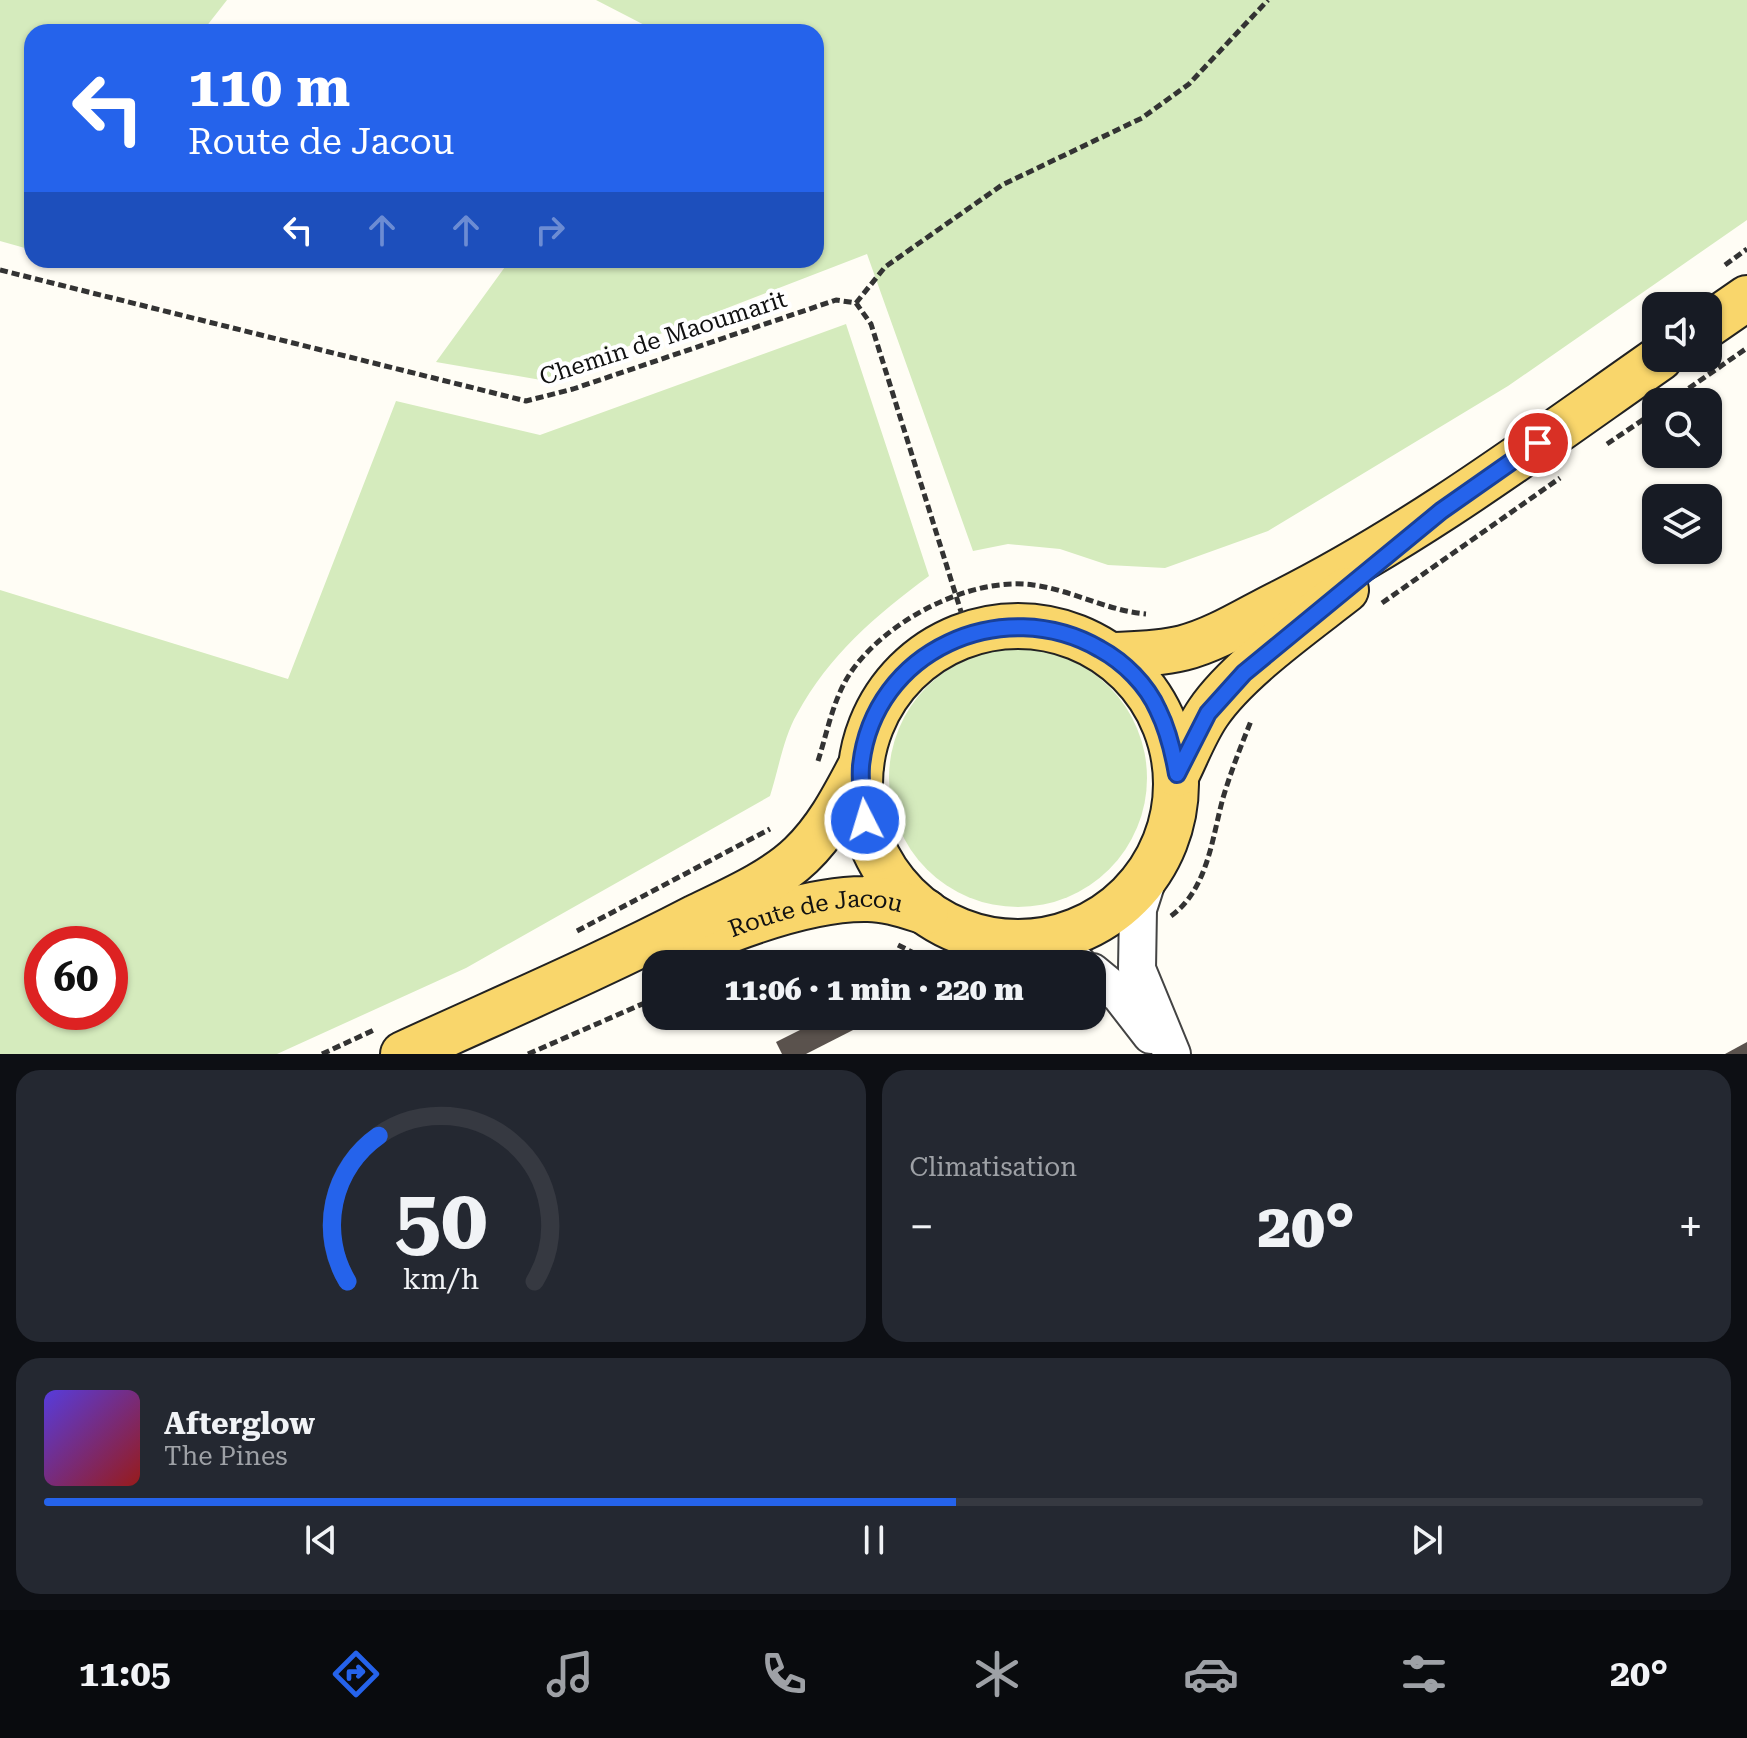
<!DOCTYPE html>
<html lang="fr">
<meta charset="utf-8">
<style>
body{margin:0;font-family:"Roboto Serif",serif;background:#242831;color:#f1f3f6;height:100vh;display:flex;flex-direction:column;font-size:30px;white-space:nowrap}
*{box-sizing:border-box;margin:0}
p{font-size:26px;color:#9ea1a6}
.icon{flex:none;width:44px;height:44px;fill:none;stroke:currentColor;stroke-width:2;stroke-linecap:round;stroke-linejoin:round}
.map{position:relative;height:1054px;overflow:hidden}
.sheet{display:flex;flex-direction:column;gap:16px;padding:16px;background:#0d0f14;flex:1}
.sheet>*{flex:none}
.guide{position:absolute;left:24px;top:24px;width:800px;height:244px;border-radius:24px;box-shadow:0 2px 6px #0004;background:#2563eb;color:#fff;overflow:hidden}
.fabs{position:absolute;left:1642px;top:292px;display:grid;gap:16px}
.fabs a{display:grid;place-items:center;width:80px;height:80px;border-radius:16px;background:#171b24;box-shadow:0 2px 6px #0004;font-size:40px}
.speed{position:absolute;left:24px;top:926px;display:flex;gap:16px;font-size:40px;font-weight:700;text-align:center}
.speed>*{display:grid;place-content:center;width:104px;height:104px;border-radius:50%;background:#171b24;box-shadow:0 2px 6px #0004;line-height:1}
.speed .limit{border:12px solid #d22;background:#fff;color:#111}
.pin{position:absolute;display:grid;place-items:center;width:68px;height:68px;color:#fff;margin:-34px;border:4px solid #fff;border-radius:50%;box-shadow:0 2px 8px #0007}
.me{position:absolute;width:88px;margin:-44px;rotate:355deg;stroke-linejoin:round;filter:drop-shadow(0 0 6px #0008)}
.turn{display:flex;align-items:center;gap:28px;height:168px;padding:0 32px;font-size:36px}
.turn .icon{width:104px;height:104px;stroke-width:2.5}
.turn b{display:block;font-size:56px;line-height:68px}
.lanes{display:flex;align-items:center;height:76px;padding:0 32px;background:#0003;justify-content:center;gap:40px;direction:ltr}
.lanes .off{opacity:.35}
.big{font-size:60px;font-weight:800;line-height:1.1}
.sheet .widget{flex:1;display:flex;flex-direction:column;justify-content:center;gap:12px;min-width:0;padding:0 28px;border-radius:24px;background:#242831}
.sheet .dial{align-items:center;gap:0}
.dial svg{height:208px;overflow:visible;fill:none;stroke:#363941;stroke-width:7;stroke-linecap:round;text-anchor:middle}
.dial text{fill:#f1f3f6;stroke:none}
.song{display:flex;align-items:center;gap:24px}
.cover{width:96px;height:96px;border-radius:12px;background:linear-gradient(135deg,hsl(250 70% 55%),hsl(0 70% 35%))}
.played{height:8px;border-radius:4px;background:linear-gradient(90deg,#2563eb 55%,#363941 55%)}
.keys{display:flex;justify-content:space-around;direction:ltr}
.heat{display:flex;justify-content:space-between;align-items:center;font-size:44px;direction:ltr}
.sheet .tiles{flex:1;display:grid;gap:16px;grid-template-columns:1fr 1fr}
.widget:last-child{grid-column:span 2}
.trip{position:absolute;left:642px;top:950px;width:464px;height:80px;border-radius:24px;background:#171b24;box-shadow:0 2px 6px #0004;font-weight:800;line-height:80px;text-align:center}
.tabs{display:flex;height:128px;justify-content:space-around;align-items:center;background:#090b0e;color:#9ea1a6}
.tabs .icon{width:56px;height:56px}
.tabs .active{color:#2563eb}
.tabs b{font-size:36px;color:#f1f3f6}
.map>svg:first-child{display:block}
</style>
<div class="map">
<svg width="1747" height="1054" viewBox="0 0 1747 1054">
<rect width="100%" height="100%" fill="#fffdf5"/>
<g fill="#d5ebbd" fill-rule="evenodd">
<path d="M0,0H227L202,32H32V250L0,241Z"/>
<path d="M596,0H1747V220L1508,386L1268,531L1165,568L1108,565L1060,549L1008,544L973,551L867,254L541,380L436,362L510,260H816V32H658Z"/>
<path d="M846,324L929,576C876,615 829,655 797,714C784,736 778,771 770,796L466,968L277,1054H0V590L288,679L396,401L540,435ZM42,944H110V1012H42Z"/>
<circle cx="1018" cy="778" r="129"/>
</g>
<g fill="#5a524d">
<path d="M828,1016H853L859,1027L806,1054H782L776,1042Z"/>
<path d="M1747,1042V1054H1725Z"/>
</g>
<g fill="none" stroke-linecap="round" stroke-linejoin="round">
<g stroke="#444" stroke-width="40">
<g id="street">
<path d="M1150,872L1138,909L1137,969L1172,1054"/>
<path d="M1018,942L1054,951L1078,964"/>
<path d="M1092,972L1120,995L1151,1035"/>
</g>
</g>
<g stroke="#222" stroke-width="48">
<g id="primary">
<path d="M1708,325L1747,298"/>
<circle cx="1018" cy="784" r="158"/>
<path d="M1111,655C1135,654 1159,654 1183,648C1218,639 1251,617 1282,602C1417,534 1537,444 1660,358"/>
<path d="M1177,774C1187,754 1195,732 1208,713C1237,670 1304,623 1346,590"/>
<path id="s1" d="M695,944C745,923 810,899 864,899C885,898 907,906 926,912"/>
<path d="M403,1054C501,1009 600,967 696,917C731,900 773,882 801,855C828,829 844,797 861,765"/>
</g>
</g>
<g stroke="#333" stroke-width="5" stroke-dasharray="8 4" stroke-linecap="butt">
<path d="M1725,265L1747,249"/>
<path d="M0,270L526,401L573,389L836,300L856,303L871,324L968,634"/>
<path d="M856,303L885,267L1002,185L1142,118L1189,84L1268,0"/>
<path d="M1668,306L1681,297"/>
<path d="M1644,323L1656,315"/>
<path d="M1669,402L1747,348"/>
<path d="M1607,444L1656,411"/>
<path d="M1382,603L1560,478"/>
<path d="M818,761C827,733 833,700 849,675C883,622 970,576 1033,585C1072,590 1108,611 1146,614"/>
<path d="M1171,916C1208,889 1212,838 1223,798C1231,771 1241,746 1251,721"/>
<path d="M577,931L770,829"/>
<path d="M898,945L936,964"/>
<path d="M322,1054L374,1030"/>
<path d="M528,1054L656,998"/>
</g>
<use href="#street" stroke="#fff" stroke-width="36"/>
<use href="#primary" stroke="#f9d66b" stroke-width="44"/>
</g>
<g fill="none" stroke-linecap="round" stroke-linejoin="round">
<g stroke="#184099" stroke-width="20">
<path id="route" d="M865,820C862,802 860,784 861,766C873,650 1003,593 1100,649C1124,662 1147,685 1158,710C1168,730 1173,751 1177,774L1208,713L1244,673L1441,511L1538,443"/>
</g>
<use href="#route" stroke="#2563eb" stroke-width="14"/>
</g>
<g text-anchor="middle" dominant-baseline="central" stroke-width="8" stroke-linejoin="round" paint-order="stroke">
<g font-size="24" fill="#111" stroke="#fff">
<text transform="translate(663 338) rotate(-18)">Chemin de Maoumarit</text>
<text stroke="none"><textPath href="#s1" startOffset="126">Route de Jacou</textPath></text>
</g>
</g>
</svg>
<div class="fabs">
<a><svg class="icon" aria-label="sound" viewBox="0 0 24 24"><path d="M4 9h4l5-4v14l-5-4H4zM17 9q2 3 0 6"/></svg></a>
<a><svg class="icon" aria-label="search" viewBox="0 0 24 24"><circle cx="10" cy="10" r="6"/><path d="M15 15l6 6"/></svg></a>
<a><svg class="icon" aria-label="layers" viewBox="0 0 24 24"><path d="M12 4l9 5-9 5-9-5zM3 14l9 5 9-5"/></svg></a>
</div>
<div class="speed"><div class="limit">60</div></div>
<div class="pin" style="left:1538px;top:443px;background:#d93025"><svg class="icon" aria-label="arrive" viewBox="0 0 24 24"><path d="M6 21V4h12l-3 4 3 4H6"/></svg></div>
<svg class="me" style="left:865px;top:820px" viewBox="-20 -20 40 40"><circle r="17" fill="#2563eb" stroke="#fff" stroke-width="3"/><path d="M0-11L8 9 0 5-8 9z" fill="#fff"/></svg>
<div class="trip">11:06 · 1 min · 220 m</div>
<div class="guide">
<div class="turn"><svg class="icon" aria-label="left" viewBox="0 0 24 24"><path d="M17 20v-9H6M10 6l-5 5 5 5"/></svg><div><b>110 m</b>Route de Jacou</div></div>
<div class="lanes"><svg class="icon" aria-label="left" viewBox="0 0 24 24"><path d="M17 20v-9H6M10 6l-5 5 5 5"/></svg><svg class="icon off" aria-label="ahead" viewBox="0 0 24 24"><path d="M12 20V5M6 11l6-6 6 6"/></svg><svg class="icon off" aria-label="ahead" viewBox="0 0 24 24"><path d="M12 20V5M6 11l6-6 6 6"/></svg><svg class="icon off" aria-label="right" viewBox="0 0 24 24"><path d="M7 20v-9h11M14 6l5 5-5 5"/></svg></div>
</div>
</div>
<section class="sheet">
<div class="tiles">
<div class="widget dial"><svg viewBox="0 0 100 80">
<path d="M14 69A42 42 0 1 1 86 69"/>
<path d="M14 69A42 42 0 0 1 26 13" stroke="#2563eb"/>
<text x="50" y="56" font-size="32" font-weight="700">50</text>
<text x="50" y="72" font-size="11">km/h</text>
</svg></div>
<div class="widget"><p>Climatisation</p>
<div class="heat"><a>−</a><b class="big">20°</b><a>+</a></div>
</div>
<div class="widget">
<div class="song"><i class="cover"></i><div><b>Afterglow</b><p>The Pines</p></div></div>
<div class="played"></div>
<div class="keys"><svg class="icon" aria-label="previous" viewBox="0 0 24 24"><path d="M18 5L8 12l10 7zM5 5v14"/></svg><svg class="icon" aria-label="pause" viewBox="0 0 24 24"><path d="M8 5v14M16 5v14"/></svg><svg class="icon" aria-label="next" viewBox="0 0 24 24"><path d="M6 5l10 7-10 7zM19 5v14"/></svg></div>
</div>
</div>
</section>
<nav class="tabs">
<b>11:05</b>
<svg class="icon active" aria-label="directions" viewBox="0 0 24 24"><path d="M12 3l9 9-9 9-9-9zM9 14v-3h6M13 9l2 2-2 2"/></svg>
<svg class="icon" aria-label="music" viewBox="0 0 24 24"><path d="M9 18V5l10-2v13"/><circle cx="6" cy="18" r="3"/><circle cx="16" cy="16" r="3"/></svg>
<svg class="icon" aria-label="phone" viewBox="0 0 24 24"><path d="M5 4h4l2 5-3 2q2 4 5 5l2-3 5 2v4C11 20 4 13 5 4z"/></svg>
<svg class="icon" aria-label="climate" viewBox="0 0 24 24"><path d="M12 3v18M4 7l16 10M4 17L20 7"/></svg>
<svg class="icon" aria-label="car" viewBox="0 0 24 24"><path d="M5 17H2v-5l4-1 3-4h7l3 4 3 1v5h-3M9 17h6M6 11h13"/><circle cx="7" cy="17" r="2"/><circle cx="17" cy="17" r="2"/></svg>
<svg class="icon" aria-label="filters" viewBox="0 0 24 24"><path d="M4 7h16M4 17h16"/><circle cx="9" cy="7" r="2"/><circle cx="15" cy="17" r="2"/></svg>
<b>20°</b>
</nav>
